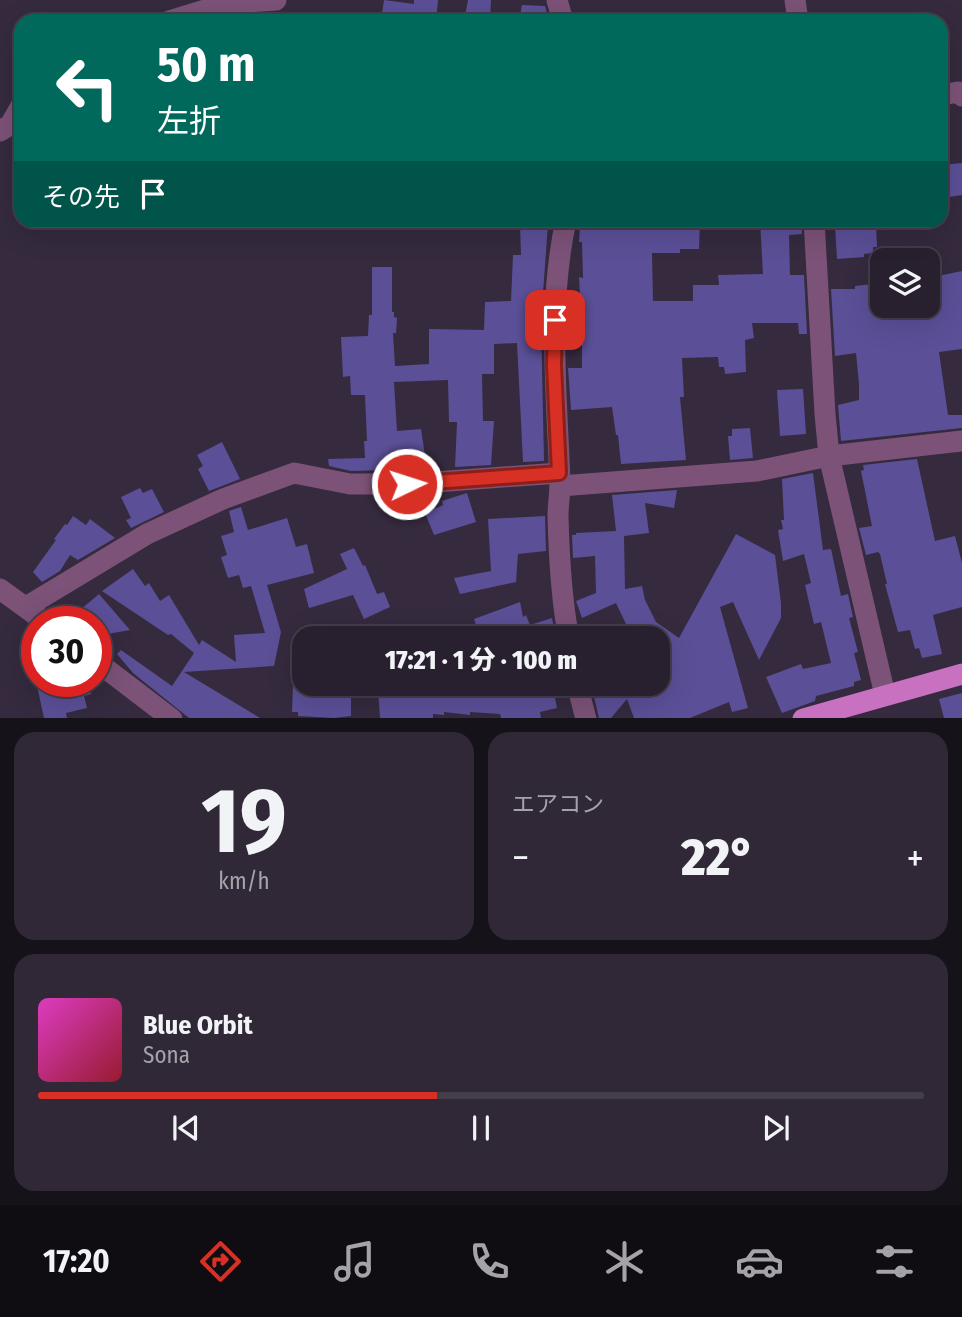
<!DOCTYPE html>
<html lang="ja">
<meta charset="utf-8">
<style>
body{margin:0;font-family:"Fira Sans Condensed","Noto Sans JP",sans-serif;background:#302836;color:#f1f3f6;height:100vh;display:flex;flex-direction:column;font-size:26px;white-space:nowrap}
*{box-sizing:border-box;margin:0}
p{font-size:23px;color:#a5a3aa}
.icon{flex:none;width:38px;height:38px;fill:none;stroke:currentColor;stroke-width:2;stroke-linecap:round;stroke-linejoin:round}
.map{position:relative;height:718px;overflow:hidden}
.side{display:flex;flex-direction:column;gap:14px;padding:14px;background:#161219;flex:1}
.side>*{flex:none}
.top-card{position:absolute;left:14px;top:14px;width:934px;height:214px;border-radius:21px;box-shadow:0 7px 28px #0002,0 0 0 2px #443e4a;background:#00695c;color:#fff;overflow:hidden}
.controls{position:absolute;left:870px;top:248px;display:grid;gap:14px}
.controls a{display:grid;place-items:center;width:70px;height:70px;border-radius:14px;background:#28202e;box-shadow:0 7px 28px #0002,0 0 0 2px #443e4a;font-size:35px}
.speed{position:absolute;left:21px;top:606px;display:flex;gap:14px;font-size:35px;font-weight:700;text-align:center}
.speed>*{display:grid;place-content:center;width:91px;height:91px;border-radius:50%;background:#28202e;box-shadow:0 7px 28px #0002,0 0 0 2px #443e4a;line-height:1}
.speed .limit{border:10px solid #d22;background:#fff;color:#111}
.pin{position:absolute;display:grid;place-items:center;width:60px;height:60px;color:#fff;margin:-30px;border-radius:14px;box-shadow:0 4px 10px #0006}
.me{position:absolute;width:77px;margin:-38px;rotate:86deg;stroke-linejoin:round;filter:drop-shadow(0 0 5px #0008)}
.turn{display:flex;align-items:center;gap:24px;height:147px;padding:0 28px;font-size:32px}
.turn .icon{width:91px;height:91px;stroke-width:2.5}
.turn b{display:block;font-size:49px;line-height:60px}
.then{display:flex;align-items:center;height:66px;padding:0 28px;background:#0003;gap:14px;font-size:26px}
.big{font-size:52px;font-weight:800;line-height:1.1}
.side .tile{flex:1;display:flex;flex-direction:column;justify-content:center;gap:10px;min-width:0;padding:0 24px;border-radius:21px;background:#302836}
.side .dial{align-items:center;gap:0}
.dial b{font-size:91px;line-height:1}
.song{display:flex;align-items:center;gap:21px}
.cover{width:84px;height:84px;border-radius:10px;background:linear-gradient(135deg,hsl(310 70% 55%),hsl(350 70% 35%))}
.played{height:7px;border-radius:4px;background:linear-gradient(90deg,#d93025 45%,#443e4a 45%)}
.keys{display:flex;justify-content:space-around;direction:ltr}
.heat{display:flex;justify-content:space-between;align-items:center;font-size:38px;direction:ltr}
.side .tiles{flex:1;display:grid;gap:14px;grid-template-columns:1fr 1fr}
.tile:last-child{grid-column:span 2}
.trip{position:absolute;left:292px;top:626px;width:378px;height:70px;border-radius:21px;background:#28202e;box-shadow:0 7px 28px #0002,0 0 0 2px #443e4a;font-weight:800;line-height:70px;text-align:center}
.tabs{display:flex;height:112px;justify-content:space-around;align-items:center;background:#100d12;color:#a5a3aa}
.tabs .icon{width:49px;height:49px}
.tabs .current{color:#d93025}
.tabs b{font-size:32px;color:#f1f3f6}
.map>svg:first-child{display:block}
</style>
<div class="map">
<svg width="962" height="719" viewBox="0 0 962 719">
<rect width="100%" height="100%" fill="#352a3e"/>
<g fill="#5b4f97">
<path d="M384,0L414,4V0H438L436,21H381Z"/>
<path d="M468,0H491L490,21H464Z"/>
<path d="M522,5L545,6L549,21H519Z"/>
<path d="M962,163V195L942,198V165Z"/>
<path d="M584,220H700L699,249H680V253H652L653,301H693V285H719L718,275L763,274L760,220H801L802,234L789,235L790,275H804L807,334H799L798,323H752L754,338L745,340L746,372L725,374L724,367H719L718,357L682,358L684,397H680L686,460L621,464L618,435H616L612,407L571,410L568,368H582V331H568V311H581L579,277L583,278L582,242H579L580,227H583Z"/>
<path d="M528,221H543V224H548L541,320L544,461L523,462L517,343L494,344V374H482L483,421H494L491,465L455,467L457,422H449L448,380L394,382L397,431L421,429L427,469L351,471L329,466L328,459L365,458L364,441H367L365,395H351L350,376L343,377L341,337L368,336L369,315H372V267H392V312H394V317L397,318L396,333H393L395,366L429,364V329L484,330L485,302L511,301L513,255H521L520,224H528Z"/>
<path d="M876,225L877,247H873V253L864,254V257L837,259L835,226Z"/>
<path d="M962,271V349L939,352L948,415H962V428L841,441L838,405L859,400V384L856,353L835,356L831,289H855V286L882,283V306H928V278Z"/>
<path d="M803,389L806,434L780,436L777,390Z"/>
<path d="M750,428L753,458L730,460L728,436H732V429Z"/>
<path d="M222,442L240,479L209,491L198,469L203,466L197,455Z"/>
<path d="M917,459L935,541L955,536L962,563V607L933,615L942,654L922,658L919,648L915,649L910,630L898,632L885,584H887L880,554L878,552L866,555L859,528L872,526L861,471L864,470L863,465Z"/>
<path d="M813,473L823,550L831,549L841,596L848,594L853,617L849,618L858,652L854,653L861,680L854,682V686L816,696L815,701L782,713L766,677L801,664L803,669L831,663L821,622L814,624L805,585L811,583L804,554L783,561L778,530L783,529L781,520H784L782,479Z"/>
<path d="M140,488L143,493L152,489L164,512L131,528L126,520L131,518L121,497Z"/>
<path d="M677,490L674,508L645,503L649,533L624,536L625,589L642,586L645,600L656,622L679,638L736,534L775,555L781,603V618L759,660L733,602L720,607L748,708L732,712L729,702L690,718H634L627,699L611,718H599L591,684H658V654L669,639H633L616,603L582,618L576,601L596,593L595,556L573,558L572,535H576V533L616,531L612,495Z"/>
<path d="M467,493L476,522L434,535L425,513L443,505L442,501Z"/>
<path d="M241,507L248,530L287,518L296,547L307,544L314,573L267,585L281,632L274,666L184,672L260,718H189L133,673L117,654L121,650L172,686L194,653L171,634L168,635L102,591L133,569L145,586L149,583L160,601L169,595L199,645L202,640L236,662L234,635L265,633L251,586L243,588L239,575L228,578L221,557L227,555L221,536L234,532L229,511Z"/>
<path d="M73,516L86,525L90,519L115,538L78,560L70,555L60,571L42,582L33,572L56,540L54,539L65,524L67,525Z"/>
<path d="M545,516L546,551L518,554L516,582L460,594L454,578L491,571L488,519Z"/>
<path d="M354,548L363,566L365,565L377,594L384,592L390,607L364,619L353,595L309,608L304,589L347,569L340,554Z"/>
<path d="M99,594L130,630L96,636V621H67Z"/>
<path d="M520,602L523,617L526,615L530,625L552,618L556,639H481L474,619Z"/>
<path d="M36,681H51L52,687L88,681L91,694L84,696L87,708L66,713L67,718H44Z"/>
<path d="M293,684H315L314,692L319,694H351V716L334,718L298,716V712H292Z"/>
<path d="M409,684H472L474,692L507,684H548L549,689L553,688L557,708L540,712L541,718H501L500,714L470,712V715L444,712V715L433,714V718H380L378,688H409Z"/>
<path d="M962,693V718H944L939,699Z"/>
</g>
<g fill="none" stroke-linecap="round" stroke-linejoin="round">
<g stroke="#7c5278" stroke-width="21">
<path d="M557,0L563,21"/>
<path d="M795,0L798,21"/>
<path d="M169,21L228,3L276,0"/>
<path d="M942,95L958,92L962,96"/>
<path d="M0,131L10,125L21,106"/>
<path d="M566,220C547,308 557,395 560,483C560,494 558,505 558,516C559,557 561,598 569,639"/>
<path d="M814,220L825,414L829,456L885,695"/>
<path d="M560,486L757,471L829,456L962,441"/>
<path d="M0,589L44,621"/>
<path d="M26,607L147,534L223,499L294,473L350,484H407L559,473"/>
<path d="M96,661L172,719"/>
<path d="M577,684L586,719"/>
</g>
<path stroke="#c771c0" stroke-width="21" d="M803,719L962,674"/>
</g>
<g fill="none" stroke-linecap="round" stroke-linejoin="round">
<g stroke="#8d1f18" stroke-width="18">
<path id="route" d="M407,484L559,473L554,365L555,320"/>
</g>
<use href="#route" stroke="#d93025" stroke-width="12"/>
</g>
</svg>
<div class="controls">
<a><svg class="icon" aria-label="layers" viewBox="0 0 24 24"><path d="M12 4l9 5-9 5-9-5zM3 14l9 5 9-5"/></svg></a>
</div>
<div class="speed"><div class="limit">30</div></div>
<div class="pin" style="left:555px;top:320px;background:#d93025"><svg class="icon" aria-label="arrive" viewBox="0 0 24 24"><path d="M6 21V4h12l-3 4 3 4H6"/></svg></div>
<svg class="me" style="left:407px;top:484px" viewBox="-20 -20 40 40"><circle r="17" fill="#d93025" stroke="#fff" stroke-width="3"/><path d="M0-11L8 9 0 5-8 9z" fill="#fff"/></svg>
<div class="trip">17:21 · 1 分 · 100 m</div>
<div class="top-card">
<div class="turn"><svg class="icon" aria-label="left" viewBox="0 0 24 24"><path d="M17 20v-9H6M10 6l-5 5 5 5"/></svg><div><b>50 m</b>左折</div></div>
<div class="then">その先<svg class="icon" aria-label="arrive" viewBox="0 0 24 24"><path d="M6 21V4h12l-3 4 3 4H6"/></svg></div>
</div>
</div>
<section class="side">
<div class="tiles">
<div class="tile dial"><b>19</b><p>km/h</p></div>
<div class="tile"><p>エアコン</p>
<div class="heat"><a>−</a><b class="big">22°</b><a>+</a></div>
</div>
<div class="tile">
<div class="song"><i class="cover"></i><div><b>Blue Orbit</b><p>Sona</p></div></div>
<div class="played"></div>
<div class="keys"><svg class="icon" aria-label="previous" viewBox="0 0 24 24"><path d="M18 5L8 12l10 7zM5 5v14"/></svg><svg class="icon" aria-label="pause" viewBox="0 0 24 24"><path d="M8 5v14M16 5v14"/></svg><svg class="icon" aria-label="next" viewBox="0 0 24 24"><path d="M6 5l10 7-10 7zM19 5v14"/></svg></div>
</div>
</div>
</section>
<nav class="tabs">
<b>17:20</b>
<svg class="icon current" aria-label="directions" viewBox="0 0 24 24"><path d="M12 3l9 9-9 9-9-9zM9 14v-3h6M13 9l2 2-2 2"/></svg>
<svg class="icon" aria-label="music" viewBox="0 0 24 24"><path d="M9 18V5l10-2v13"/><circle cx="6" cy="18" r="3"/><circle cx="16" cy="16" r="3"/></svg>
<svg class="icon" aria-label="phone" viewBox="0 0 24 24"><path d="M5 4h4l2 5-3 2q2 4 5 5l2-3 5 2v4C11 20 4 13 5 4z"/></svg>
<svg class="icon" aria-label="climate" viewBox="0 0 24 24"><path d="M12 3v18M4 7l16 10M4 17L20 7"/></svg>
<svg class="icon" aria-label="car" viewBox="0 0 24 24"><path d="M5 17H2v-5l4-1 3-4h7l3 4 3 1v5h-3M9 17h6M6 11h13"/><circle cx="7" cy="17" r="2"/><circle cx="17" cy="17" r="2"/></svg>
<svg class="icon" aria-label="filters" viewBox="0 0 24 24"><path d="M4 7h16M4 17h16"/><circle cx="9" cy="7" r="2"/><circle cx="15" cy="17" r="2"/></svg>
</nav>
